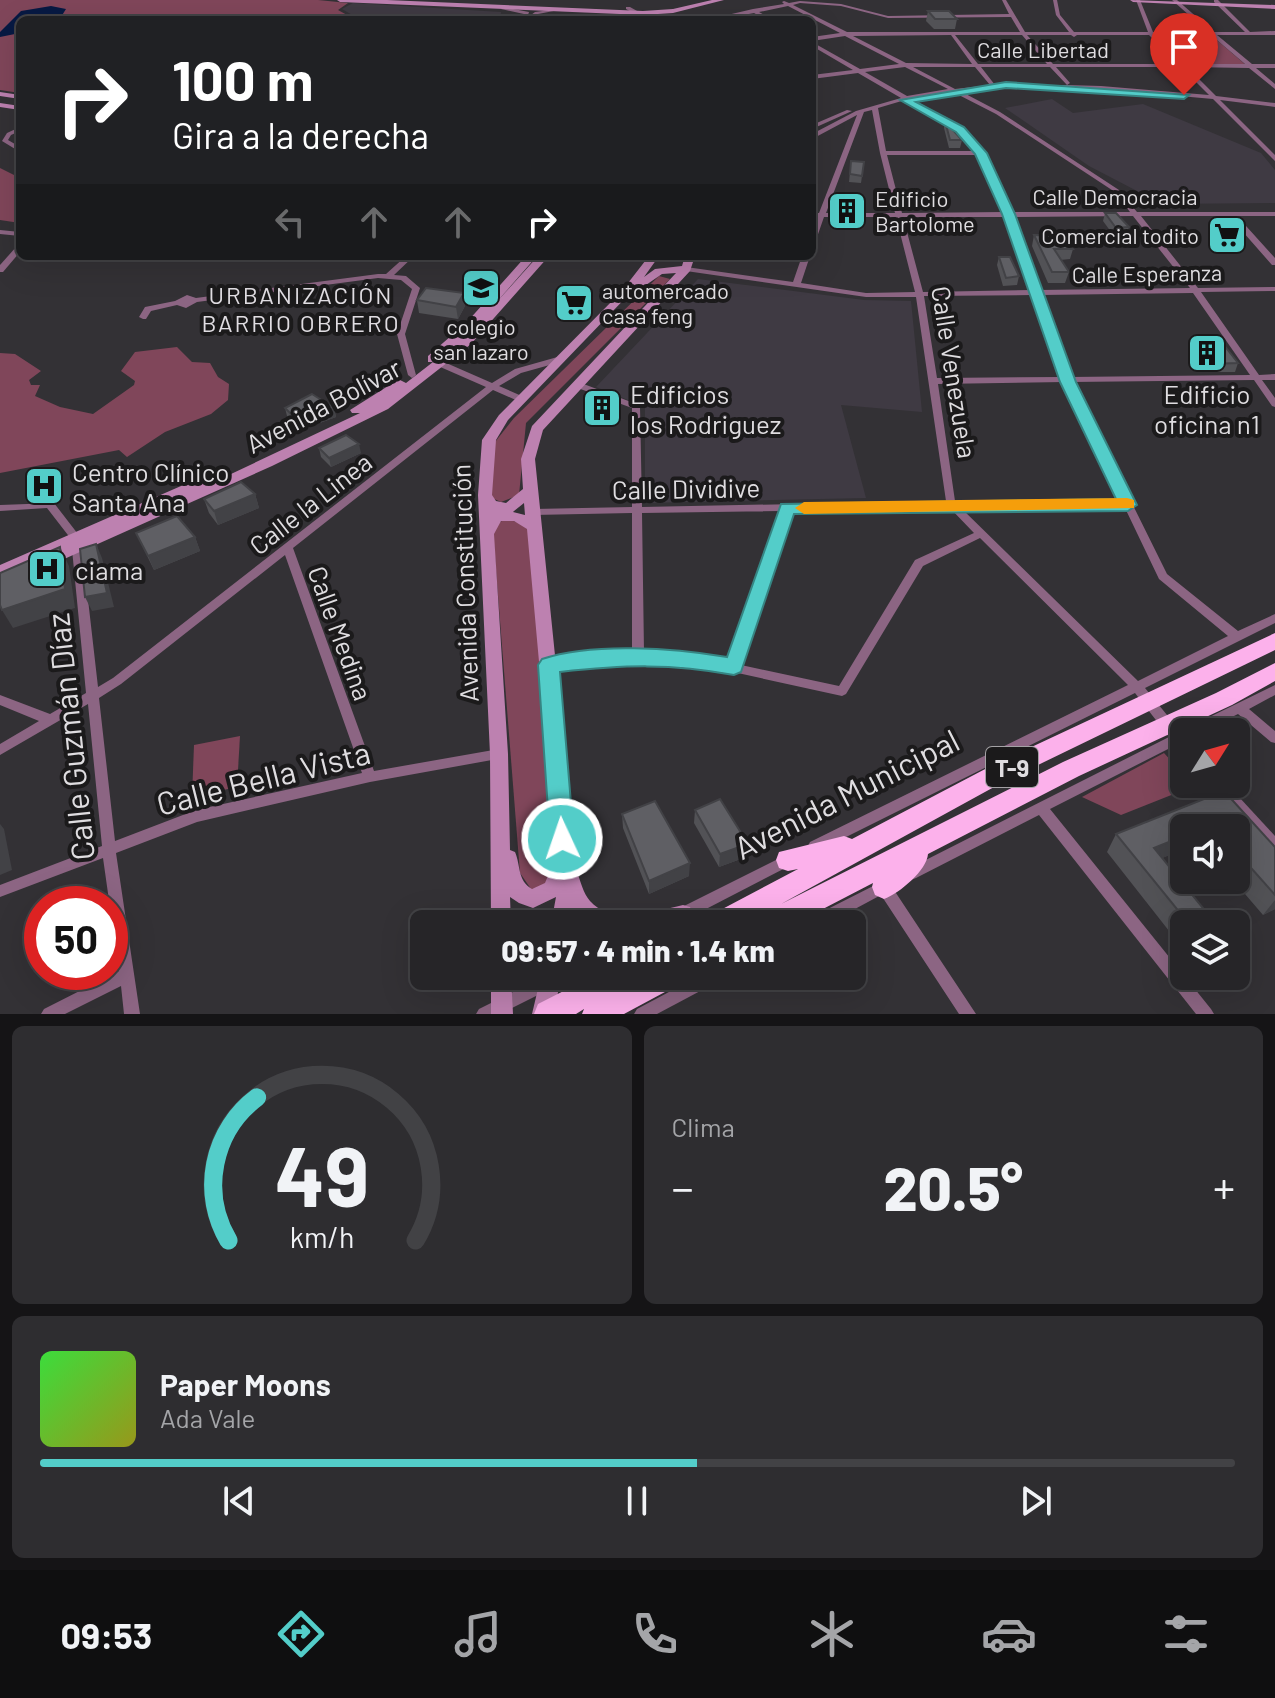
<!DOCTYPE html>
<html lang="es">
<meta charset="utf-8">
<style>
body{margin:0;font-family:Barlow,sans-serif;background:#2e2d30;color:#f1f3f6;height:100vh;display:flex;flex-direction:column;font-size:30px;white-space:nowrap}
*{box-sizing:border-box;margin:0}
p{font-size:26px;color:#a4a5a8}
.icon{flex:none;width:44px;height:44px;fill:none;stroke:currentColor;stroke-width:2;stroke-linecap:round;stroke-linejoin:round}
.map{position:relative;height:1014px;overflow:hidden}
.panel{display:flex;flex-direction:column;gap:12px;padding:12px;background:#151416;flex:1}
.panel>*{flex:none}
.hud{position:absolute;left:16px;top:16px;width:800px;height:244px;border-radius:12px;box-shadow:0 8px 32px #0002,0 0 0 2px #424245;background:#202124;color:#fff;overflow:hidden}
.needle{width:52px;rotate:53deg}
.buttons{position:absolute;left:1170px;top:718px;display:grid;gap:16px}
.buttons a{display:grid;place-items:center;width:80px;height:80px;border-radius:12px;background:#262528;box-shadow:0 8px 32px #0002,0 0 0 2px #424245;font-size:40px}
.speed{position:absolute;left:24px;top:886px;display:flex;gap:16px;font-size:40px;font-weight:700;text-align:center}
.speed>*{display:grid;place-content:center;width:104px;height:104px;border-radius:50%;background:#262528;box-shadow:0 8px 32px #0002,0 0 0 2px #424245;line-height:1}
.speed .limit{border:12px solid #d22;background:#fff;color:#111}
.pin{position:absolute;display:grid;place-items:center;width:68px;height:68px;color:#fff;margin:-82px -34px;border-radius:50% 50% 50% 0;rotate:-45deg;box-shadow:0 0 8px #0007}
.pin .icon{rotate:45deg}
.me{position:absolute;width:88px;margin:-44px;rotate:357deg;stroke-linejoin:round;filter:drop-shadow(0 0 6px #0008)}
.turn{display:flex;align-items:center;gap:28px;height:168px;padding:0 24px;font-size:36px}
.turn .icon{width:104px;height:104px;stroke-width:2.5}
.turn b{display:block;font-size:56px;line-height:68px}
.lanes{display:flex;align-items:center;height:76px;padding:0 24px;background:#0003;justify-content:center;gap:40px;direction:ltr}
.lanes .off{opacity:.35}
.big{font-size:60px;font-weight:800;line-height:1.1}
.panel .card{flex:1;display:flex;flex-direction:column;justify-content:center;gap:12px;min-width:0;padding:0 28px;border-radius:12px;background:#2e2d30}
.panel .dial{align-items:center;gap:0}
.dial svg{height:208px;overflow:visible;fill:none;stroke:#424245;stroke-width:7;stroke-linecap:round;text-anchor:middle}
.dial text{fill:#f1f3f6;stroke:none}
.song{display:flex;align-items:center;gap:24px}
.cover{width:96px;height:96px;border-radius:12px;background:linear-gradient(135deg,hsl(120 70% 55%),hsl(60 70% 35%))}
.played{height:8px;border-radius:4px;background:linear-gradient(90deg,#53cdc9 55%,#424245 55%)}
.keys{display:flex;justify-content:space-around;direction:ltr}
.heat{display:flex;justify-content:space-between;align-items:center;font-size:44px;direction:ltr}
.panel .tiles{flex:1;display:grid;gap:12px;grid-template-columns:1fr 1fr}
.card:last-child{grid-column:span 2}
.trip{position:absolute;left:410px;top:910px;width:456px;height:80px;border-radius:12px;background:#262528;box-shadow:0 8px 32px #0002,0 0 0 2px #424245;font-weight:800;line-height:80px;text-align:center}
.tab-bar{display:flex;height:128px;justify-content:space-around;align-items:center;background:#0f0f10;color:#a4a5a8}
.tab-bar .icon{width:56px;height:56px}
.tab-bar .current{color:#53cdc9}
.tab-bar b{font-size:36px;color:#f1f3f6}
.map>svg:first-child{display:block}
</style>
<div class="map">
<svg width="1275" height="1014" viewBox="0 0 1275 1014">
<rect width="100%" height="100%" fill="#333135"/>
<g fill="#3f3a43">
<path d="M353,3L501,12L500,20H361L342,9Z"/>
<path d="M1052,99L1073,113L1143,104L1261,153L1275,170V203L1162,204L1089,166L1005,108Z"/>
<path d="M698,279L864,300L911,301L922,412L841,405L866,498L645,503V407L596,387Z"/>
</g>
<g fill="#80465a">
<path d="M0,0H318L348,3L338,10L356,20H20V93L0,90Z"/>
<path d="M1153,35H1211L1247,66H1184Z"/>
<path d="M0,168L20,178V223L0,220Z"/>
<path d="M659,276L670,279L526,423L519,495L501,502L490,497L495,442L514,418Z"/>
<path d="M177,347L192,362L210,363L218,377L229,384L228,400L211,414L165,432L127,457L119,450L0,473V353L15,354L41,371L29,380L31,385H40L35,396L60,407L93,414L134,385L135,381L121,371L135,352Z"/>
<path d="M508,519L528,526L554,790L556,875L546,888L531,889L520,873L493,532L499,522Z"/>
<path d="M240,736L237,787L192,797L194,745Z"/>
<path d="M1164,753L1184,775V784L1194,786L1121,815L1082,797Z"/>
</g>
<path fill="#071943" d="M51,6L66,9L61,17L66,20H20V33L0,37V32L21,11Z"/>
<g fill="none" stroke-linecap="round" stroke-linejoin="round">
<g fill="#8c6583" fill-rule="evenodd">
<path d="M1002,0H1006L1025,32H1069L1056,15L1053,0H1057L1060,15L1074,32H1148L1136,0H1140L1153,32H1208L1172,0H1177L1214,32H1245L1214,2V0H1218L1250,32L1275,31V35H1217L1252,64H1275V68H1256L1275,84V89L1249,68L1187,67L1216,96L1275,103V107L1220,100L1275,155V161L1213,99L1101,89L1037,87L960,91L1000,112L1119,190L1137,212H1275V216H1237L1275,258V265H1272L1229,216H1141L1198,288L1275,287V291L1201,292L1259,375L1275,374V380H1262L1275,398V407L1272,406L1254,380L1072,382L1167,574L1238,631L1275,614V623L1145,688L1180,731L1186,730L1187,728L1275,685V695L1249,709L1275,731V743L1271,742L1238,714L1202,732H1184V751L1180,750L1176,745L1050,809L1211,1009L1214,1014H1196L1039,815L916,878L911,880L906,878L904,874L906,870L1169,737L1135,693L820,850L815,852L810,850L808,846L810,842L1128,685L980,538L923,566L846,694L842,696L683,661L638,660L549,670L545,668L543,665L545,662L549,660L632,652V513L533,515L528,512L533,509L632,507V408L575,387L574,385L575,383H581L639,405L640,407L642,507L946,501L916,297H866L686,271L682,269L686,267L793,282L802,256H810L801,283L866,293L915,292L896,217H824L816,240L812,242V231L817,217H812V213H819L857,115L814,138L812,139V134L856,111L901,98L858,73L812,79V75L853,70L812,46V42L860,69L899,64L845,36L812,41V37L840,33L788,6L759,12L774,20H767L754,13L717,20H706L753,9L784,4L782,2L784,1L789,3L800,1L841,4L888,16L1009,14ZM800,3L841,6L888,18L1011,17L1020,32H847L793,5ZM951,35L972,64L906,63L853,36ZM955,35H1022L1047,64H978ZM1027,35H1071L1074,37L1077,35H1149L1178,64H1053ZM1155,35H1211L1245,64H1184ZM905,67L948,89L907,96L865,72ZM913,67H975L990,85L955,89ZM981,67H1050L1067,85H995ZM1056,67H1181L1209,95L1101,86L1067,85L1070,83ZM953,92L996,114L1115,192L1130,212H1011L983,152L962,128L911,98ZM905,100L958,130L976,151H886L878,108ZM872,110L880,153L895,213H826L864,112ZM887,155H979L1004,212L902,213ZM1133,216L1190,288L1039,290L1012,217ZM903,217H1005L1031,290L923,292ZM1193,293L1250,375L1070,377L1041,295ZM1033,295L1062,377L937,378L924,296ZM1064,382L1122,502L955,501L938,384ZM949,507L974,533L915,560L839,686L741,665L791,510ZM960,507L1125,508L1159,579L1228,636L1138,681ZM781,511L730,662L683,653L644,652L642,513Z"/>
<path d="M503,7L529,12L527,18L535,12L557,9L559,10L538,14L530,20H520L524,14L501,9Z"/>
<path d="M626,7H630L653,20H646L626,9Z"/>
<path d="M847,110L852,111L812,129V125Z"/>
<path d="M20,127V131L11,135L8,140L20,147V152L2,141L7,133Z"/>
<path d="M0,230L20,232V236L0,234Z"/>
<path d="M17,246H20V252L3,272H0V265Z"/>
<path d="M406,256H414L394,275L406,276L420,288L405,334L416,375L412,378L408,375L397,334L412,289L401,280L378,278L197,302L186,308L177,305L151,311L146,319H143L139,317L145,307L175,301L187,295L196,298L378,274H386Z"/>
<path d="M561,356L565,359L564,361L521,373L499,386L524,397L525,399L524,401H518L493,390L293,548L374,771L499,749L503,750L505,754L503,758L370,782L197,822L116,853L140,1014H124L121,986L65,1014H41L44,1009L119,971L103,858L0,897V885L102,846L88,704L0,755V744L39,721L0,705V695L50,714L86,693L71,539L47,508L0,511V505L54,503L81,538L98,687L113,678L486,387L438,366L437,364L438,362H444L492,383L515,369ZM285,555L362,773L196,810L115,841L99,698L121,684Z"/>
<path d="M1213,784H1227L1275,836V852L1270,850Z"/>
<path d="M790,853L795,855L797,859L795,863L677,924H656L658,919Z"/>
<path d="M885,880L890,881L892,887L976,1014H959L881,895L827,924H806L808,919Z"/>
<path d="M545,976H568L566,981L500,1014H476L479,1009Z"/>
<path d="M699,976H721L719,981L657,1014H634L637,1009Z"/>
</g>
<g fill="#bd81b0" fill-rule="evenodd">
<path d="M337,0H387L643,11L673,9L712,0H724L673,13L643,15L340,2Z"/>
<path d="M1130,0L1275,5V9L1133,2Z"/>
<path d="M0,92L20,95V99L0,96Z"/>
<path d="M0,103L20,106V110L0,107Z"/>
<path d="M526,256H537L494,305L538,256H549L471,344L388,409L272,466L53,564H43L41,559L0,576V565L220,469H230L231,474L360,413H352L350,410L396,381L400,380L406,383L433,362H428V356L467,322Z"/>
<path d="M649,256H659L644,277L655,269L682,266L685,256H695L690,271L543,430L535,459L568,783L574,871L577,872C581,882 583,893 590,901C611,925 656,911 683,905L690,907L693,914L690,921L680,924H589L574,911L571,924H551L556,897L533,908L519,903L510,897L511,924H491L490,754L478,495L482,440L499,415L621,292ZM676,273L532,426L521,459L523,489L506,503L496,501L492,495L496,440L508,420L636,287H643L662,274ZM524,503L525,515L513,512L514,511ZM501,521H514L527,529L550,783L554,861L545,883L532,889C517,880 521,866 515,852L510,850L508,754L494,534Z"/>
<path d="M491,976H511L513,1014H491Z"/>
<path d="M541,976H561L554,1014H532Z"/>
</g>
<g fill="#fcb1eb" fill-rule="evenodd">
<path d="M1275,633V650L1005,781L781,904L1063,762L1216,693L1275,663V681L1232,705L1079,776L928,854C927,870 900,893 884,899L875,895L872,887L873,883L794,924H755L758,917L745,924H707L711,915L798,869L788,871L779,868L776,860L779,852L844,836L852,839L989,767Z"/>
<path d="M593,976H633L631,981L641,976H682L678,985L624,1014H582L584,1009L576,1014H534L538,1004Z"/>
</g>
</g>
<g fill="#525256">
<path d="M928,11L957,19L955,29H934L926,21Z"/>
<path d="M945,121L962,140L960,148H949L944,128Z"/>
<path d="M851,161L864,162L861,183L849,182Z"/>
<path d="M1105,213L1129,227L1126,236H1114L1103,221Z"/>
<path d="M1034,235L1073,249L1070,259L1060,260L1069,272L1065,283H1048L1032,246Z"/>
<path d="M999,257L1019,276L1017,285L1003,286L997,265Z"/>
<path d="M464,293L465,306L458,319L419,313L417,300Z"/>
<path d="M1196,337L1238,363L1235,372H1205L1192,345Z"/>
<path d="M285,408H334L336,417L317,424L307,418L293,423L287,416Z"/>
<path d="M319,448L361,453L331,467L321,457Z"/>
<path d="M255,494L259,508L218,525L209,513L204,499Z"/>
<path d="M136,533L195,537L200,551L154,570Z"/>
<path d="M1224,791L1275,847V909L1263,915L1233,880H1236V828H1184V849L1162,858L1216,924H1184V950L1107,852L1116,834Z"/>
<path d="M695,810L748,844L746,857L719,867L694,823Z"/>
<path d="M622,814L689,876L649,894L623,828Z"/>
</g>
<g fill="#424246">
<path d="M464,293L465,306L458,319L456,307Z"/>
<path d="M334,408L336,417L317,424L315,416Z"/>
<path d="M305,410L307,418L293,423L291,414Z"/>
<path d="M359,444L361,453L331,467L329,458Z"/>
<path d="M255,494L259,508L218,525L214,511Z"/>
<path d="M195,537L200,551L154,570L148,556Z"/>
<path d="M96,544L102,558L114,607L92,611L85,597Z"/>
<path d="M60,547L69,566L75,608L13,628L2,610Z"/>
<path d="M0,824L4,829L12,870L0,875Z"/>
<path d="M1184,836V849L1143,866L1154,848Z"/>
<path d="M748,844L746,857L719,867L720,854Z"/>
<path d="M690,863L689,876L649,894V881Z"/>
<path d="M1275,900V909L1263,915Z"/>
</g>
<g fill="#5f5f64" stroke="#424246" stroke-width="2">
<path d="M928,11H949L957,19H935Z"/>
<path d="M945,121L962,140H950Z"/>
<path d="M851,161L864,162L862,176L850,174Z"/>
<path d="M1105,213H1116L1129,227L1116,228Z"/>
<path d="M1034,235L1063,236L1073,249H1054L1069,272H1052Z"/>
<path d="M999,257H1010L1019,276L1006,278Z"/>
<path d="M426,288L464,293L456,307L417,300Z"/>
<path d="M1216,335L1238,363L1209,364L1196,337Z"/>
<path d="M312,394L334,408L315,416L305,410L291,414L285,408Z"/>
<path d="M346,435L359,444L329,458L319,448Z"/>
<path d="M241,482L255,494L214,511L204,499Z"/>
<path d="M177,516L195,537L148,556L136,533Z"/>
<path d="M96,544L107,593L85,597L80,549Z"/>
<path d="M60,547L65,589L2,610L0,605V573Z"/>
<path d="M1224,791L1275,847V895L1236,851V828H1215L1212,824L1204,828H1184V836L1154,848L1216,924H1189L1116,834Z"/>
<path d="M720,799L748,844L720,854L695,810Z"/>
<path d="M655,801L690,863L649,881L622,814Z"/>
</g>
<path fill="#53cdc9" stroke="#368583" stroke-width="2" d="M1006,82L1189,95L1184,99L1006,88L916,102L964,127L987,153L1015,214L1076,382L1137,505L1128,511L794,514L741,672L734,675C671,663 623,665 560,672L574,839L571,847L562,850L554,847L550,839L538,665L542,659C593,642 674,648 727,657L781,504L1116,499L1060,382L1002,214L975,154L956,132L900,100Z"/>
<path fill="#f59e0b" d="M1127,498L1134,500V508L804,514L795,508L804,502Z"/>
<defs>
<g id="building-square" transform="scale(2)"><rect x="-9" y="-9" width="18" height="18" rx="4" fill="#53cdc9" stroke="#1b1a1b"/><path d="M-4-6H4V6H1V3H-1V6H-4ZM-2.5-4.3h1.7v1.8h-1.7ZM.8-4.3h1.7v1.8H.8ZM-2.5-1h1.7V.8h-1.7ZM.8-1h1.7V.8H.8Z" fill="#111"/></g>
<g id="supermarket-square" transform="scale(2)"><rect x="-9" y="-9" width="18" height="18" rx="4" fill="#53cdc9" stroke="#1b1a1b"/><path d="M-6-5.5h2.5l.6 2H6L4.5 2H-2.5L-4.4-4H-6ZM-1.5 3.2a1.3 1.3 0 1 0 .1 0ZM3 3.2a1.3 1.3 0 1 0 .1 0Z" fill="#111"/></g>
<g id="school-square" transform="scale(2)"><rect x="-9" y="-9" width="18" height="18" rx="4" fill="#53cdc9" stroke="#1b1a1b"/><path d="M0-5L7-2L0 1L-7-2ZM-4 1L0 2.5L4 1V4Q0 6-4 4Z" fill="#111"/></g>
<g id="hospital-square" transform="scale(2)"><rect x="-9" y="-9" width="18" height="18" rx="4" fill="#53cdc9" stroke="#1b1a1b"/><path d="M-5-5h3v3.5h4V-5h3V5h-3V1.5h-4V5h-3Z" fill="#111"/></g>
</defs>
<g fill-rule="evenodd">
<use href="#building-square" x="847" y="211"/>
<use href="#supermarket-square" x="1227" y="235"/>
<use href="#school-square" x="481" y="288"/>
<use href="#supermarket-square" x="574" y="303"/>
<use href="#building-square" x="1207" y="353"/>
<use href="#building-square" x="602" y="408"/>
<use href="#hospital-square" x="44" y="486"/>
<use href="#hospital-square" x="47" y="569"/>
</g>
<g text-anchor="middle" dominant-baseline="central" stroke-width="8" stroke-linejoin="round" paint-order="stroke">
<g font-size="22" fill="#dfdde0" stroke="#1b1a1b">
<text x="1043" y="49">Calle Libertad</text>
<text x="1115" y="196">Calle Democracia</text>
<text transform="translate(1147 273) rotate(-1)">Calle Esperanza</text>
</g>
<g font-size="22" fill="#dfdde0" stroke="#1b1a1b" text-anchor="start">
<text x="875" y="198">Edificio<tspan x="875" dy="25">Bartolome</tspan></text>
<text x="1199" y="235" text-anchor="end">Comercial todito</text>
<text x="602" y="290">automercado<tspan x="602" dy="25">casa feng</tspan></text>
<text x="481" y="326" text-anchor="middle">colegio<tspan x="481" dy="25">san lazaro</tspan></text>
</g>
<g font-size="24" letter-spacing="2" fill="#e0dde2" stroke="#1b1a1b">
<text x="301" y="294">URBANIZACIÓN<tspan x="301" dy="28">BARRIO OBRERO</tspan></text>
</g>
<rect fill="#1b1a1b" stroke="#a4a2a5" stroke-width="2" x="986" y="747" width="52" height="40" rx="6"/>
<g font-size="24" font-weight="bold" fill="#dfdde0">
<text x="1012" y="767">T-9</text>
</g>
<g font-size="26" fill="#dfdde0" stroke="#1b1a1b">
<text transform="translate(955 372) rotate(81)">Calle Venezuela</text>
<text transform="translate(323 405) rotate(-28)">Avenida Bolívar</text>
<text transform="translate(686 488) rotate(-1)">Calle Dividive</text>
<text transform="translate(310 503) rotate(-38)">Calle la Linea</text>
<text transform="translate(464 583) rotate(-92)">Avenida Constitución</text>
<text transform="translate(341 633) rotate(70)">Calle Medina</text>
</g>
<g font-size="26" fill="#dfdde0" stroke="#1b1a1b" text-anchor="start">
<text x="630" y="393">Edificios<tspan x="630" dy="30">los Rodriguez</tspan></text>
<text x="1207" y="393" text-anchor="middle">Edificio<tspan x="1207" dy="30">oficina n1</tspan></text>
<text x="72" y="471">Centro Clínico<tspan x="72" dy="30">Santa Ana</tspan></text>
<text x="75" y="569">ciama</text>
</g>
<g font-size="32" fill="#dfdde0" stroke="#1b1a1b">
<text transform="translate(69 737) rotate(-96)">Calle Guzmán Díaz</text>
<text transform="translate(263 777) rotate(-14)">Calle Bella Vista</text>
<text transform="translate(846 793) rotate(-27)">Avenida Municipal</text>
</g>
</g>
</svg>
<div class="buttons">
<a><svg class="needle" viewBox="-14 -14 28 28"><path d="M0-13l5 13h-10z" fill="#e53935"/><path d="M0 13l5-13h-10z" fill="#a4a5a8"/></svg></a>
<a><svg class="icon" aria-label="sound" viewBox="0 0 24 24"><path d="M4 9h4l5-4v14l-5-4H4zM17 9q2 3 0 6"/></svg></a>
<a><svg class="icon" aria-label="layers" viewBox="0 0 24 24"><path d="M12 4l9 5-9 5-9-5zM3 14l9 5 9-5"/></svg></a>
</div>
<div class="speed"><div class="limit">50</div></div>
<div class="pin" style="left:1184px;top:95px;background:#d93025"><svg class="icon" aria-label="arrive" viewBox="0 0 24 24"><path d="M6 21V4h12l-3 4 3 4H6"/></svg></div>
<svg class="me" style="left:562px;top:839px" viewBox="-20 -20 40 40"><circle r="17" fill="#53cdc9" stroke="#fff" stroke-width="3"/><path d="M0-11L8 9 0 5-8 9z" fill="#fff"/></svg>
<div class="trip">09:57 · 4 min · 1.4 km</div>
<div class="hud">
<div class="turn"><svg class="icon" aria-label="right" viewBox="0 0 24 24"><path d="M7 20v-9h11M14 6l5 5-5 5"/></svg><div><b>100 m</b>Gira a la derecha</div></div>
<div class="lanes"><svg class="icon off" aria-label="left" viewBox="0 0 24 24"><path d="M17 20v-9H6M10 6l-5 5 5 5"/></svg><svg class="icon off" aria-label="ahead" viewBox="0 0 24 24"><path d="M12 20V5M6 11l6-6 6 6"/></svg><svg class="icon off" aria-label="ahead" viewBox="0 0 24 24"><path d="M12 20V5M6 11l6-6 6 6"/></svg><svg class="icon" aria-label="right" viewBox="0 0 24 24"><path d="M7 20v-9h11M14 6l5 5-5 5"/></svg></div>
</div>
</div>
<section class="panel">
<div class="tiles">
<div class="card dial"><svg viewBox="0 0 100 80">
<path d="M14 69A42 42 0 1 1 86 69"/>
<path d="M14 69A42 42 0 0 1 25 14" stroke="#53cdc9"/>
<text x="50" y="56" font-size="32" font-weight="700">49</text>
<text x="50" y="72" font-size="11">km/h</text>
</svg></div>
<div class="card"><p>Clima</p>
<div class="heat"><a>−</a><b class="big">20.5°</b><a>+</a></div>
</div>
<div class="card">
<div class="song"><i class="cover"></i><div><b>Paper Moons</b><p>Ada Vale</p></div></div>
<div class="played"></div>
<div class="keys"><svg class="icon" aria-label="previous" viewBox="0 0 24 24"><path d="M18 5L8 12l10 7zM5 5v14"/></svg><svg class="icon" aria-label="pause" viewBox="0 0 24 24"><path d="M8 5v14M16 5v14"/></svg><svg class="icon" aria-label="next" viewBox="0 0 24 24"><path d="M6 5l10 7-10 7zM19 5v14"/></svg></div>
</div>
</div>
</section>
<nav class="tab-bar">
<b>09:53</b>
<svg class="icon current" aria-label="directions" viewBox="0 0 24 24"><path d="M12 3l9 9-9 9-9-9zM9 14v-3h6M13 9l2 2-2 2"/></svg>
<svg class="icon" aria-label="music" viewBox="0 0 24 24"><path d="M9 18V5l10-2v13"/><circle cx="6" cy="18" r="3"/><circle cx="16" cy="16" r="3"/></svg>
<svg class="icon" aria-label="phone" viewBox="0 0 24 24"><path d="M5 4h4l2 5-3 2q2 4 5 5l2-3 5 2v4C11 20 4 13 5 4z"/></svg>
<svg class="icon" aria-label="climate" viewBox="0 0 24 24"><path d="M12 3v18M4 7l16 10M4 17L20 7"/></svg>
<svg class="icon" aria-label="car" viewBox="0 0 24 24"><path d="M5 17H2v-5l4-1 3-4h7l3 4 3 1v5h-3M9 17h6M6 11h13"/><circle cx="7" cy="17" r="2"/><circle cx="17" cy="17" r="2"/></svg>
<svg class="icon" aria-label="filters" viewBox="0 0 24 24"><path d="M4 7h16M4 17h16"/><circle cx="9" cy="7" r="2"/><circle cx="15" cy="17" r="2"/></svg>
</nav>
